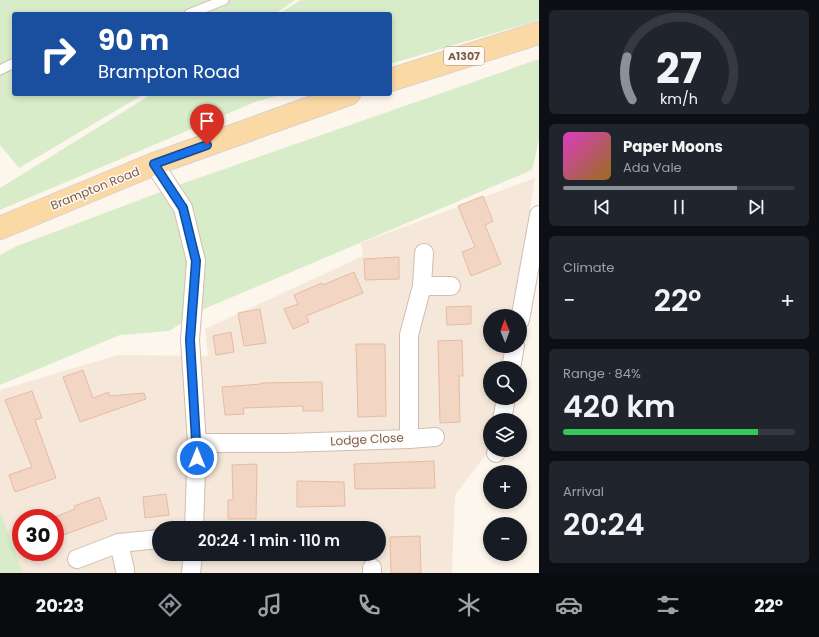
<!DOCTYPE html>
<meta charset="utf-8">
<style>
body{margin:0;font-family:Poppins,sans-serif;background:#20242c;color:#f1f3f6;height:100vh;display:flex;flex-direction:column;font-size:15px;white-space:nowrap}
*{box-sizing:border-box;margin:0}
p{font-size:13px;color:#9ea1a6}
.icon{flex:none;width:22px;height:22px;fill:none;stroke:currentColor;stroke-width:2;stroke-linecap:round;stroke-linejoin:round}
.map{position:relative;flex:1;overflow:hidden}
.panel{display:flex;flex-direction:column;gap:10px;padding:10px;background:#0d0f14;width:280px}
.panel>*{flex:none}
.hud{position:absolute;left:12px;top:12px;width:380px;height:84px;border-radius:4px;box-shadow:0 2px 6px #0003;background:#1a4fa0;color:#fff;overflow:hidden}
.needle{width:26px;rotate:359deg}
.tools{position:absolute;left:483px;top:309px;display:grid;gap:8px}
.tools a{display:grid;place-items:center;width:44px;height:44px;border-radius:50%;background:#171b24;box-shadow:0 2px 6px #0003;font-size:20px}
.speed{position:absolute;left:12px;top:509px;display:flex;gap:8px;font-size:20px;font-weight:700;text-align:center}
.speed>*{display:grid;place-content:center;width:52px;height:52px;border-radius:50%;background:#171b24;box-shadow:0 2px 6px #0003;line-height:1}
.speed .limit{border:6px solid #d22;background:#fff;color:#111}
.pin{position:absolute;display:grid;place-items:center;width:34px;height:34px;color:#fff;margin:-41px -17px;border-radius:50% 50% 50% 0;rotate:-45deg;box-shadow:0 0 4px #0007}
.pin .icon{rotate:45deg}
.me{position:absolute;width:44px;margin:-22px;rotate:0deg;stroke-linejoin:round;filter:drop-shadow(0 0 3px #0008)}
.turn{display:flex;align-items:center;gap:14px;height:84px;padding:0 20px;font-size:18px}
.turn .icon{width:52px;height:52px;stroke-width:2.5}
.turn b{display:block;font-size:28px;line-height:34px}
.big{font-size:30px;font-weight:600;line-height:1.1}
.panel .tile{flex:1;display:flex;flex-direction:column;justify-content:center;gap:6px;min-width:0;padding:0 14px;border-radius:6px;background:#20242c}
.panel .dial{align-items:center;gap:0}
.dial svg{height:104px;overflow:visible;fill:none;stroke:#363941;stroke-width:7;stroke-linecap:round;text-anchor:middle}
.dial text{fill:#f1f3f6;stroke:none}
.song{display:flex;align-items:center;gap:12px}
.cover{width:48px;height:48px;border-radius:6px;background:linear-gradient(135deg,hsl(310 70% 55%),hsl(40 70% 35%))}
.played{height:4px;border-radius:2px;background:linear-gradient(90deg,#8c9099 75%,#363941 75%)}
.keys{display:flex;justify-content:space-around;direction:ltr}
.heat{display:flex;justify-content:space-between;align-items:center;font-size:22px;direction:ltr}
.charge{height:6px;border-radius:3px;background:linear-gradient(90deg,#34c759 84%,#363941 0)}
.trip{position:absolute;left:152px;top:521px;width:234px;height:40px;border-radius:20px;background:#171b24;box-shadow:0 2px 6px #0003;font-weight:600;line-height:40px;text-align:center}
.tabs{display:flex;height:64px;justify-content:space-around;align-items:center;background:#090b0e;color:#9ea1a6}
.tabs .icon{width:28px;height:28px}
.tabs .on{color:#8c9099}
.tabs b{font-size:18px;color:#f1f3f6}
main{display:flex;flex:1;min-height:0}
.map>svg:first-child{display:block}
</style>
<main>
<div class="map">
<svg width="539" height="573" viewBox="0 0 539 573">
<rect width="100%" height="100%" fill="#fdf6ec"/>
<path fill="#f5e8da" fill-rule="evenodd" d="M535,178L513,316H490V346H508L504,368H490V398H499L496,420H490V449L455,495L452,573H23L0,510V390L118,355L208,356L205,329L363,256L361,243ZM21,518H55V552H21ZM159,528H379V554H159Z"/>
<g fill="#d8ecc9">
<path d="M0,0H295L275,14H14V94H144L19,168L0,145Z"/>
<path d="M301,0H539V20L390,64V14H278Z"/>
<path d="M539,59V140L532,170L204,309L169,331L120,335L0,385V255L17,246L187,182Z"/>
<path d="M152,94H283L255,102L0,210V188Z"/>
<path d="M0,510L23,573H0Z"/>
</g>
<g fill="#f3d5c3" stroke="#e6bba3">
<path d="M483,196L493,221L485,225L501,264L471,276L462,252L475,247L458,206Z"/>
<path d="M399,257V279L365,280L364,259Z"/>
<path d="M354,272L363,293L306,316L309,322L293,329L284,309L298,304L294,295L322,283L323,285Z"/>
<path d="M471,306V324L447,325L446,307Z"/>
<path d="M260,309L266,343L244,346L238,313Z"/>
<path d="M231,332L234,352L216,355L213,336Z"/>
<path d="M462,340L463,376H459L460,422L440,423L438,341Z"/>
<path d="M356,344H385L386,416L358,417Z"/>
<path d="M83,370L93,398L109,392V396L144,393L146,399L80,422L63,377Z"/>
<path d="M322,382L323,411H303V406L243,408L244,414L225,415L222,387L261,384V383Z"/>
<path d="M32,391L42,418L35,420L56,478L15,492L9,475L32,467L5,400Z"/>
<path d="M434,461L435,488L355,489L354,464Z"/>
<path d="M257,464L256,519H228V500H233L232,465Z"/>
<path d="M297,481L344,482L345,506L297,507Z"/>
<path d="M166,494L169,515L145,518L143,497Z"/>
<path d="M99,497L107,519L55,538V517L75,509L74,506Z"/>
<path d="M420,536L421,573H391L390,537Z"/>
</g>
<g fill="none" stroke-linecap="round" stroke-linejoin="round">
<g stroke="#d1beb0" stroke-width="11">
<g id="lane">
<path d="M189,14L224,0"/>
<path d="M0,70L14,63"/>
</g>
</g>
<g stroke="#d1beb0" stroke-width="20">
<g id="street">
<path d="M154,164L183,208L196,261L190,340L197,443L194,528"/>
<path d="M422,286H451"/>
<path d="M520,320L539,215"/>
<path d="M511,368L515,346"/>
<path d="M502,420L506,398"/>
<path d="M409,439L435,437"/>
<path d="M197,443H286L409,439V335L422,286L424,253"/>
<path d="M496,453L497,450"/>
<path d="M119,543L125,570"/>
<path d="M77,559L119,543L159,539"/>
<path d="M372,568V573"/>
<path d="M191,573L193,554"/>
</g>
</g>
<g stroke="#dad1cd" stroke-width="24">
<g id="primary">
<path d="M390,80L539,33"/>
<path d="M0,228L154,164L349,94"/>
</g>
</g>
<use href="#lane" stroke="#fff" stroke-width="9"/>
<use href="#street" stroke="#fff" stroke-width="18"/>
<use href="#primary" stroke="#fbd9a5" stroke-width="22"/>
</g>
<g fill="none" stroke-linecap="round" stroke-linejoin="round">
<g stroke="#114b97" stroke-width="10">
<path id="route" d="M197,458L190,340L196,261L183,208L154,164L207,145"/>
</g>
<use href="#route" stroke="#1a73e8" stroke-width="7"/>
</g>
<g text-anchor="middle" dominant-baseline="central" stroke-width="3" stroke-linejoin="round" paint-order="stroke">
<rect fill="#fffaf3" stroke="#a28b7f" stroke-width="1" x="444" y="47" width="40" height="18" rx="3"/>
<g font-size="11" font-weight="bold" fill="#7a5c4d">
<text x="464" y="56">A1307</text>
</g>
<g font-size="12" fill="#7a5c4d" stroke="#fffaf3">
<text transform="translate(95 188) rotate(-22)">Brampton Road</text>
<text transform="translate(367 439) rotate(-3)">Lodge Close</text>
</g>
</g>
</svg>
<div class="tools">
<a><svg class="needle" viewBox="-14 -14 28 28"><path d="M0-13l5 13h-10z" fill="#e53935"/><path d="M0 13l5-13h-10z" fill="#9ea1a6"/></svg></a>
<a><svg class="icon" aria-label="search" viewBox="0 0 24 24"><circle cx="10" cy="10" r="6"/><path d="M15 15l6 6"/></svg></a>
<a><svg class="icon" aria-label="layers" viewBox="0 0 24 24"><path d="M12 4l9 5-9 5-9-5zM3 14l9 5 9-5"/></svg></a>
<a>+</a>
<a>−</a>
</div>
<div class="speed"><div class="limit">30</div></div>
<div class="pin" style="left:207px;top:145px;background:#d93025"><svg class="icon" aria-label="arrive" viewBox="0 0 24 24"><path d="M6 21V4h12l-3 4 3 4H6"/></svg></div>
<svg class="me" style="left:197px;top:458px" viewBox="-20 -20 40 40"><circle r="17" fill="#1a73e8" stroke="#fff" stroke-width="3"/><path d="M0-11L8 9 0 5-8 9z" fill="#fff"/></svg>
<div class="trip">20:24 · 1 min · 110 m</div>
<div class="hud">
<div class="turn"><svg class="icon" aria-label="right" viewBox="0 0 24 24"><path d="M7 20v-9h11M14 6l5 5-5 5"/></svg><div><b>90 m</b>Brampton Road</div></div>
</div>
</div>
<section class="panel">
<div class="tile dial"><svg viewBox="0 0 100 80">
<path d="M14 69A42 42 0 1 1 86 69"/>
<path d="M14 69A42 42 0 0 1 10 36" stroke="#8c9099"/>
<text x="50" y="56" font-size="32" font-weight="700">27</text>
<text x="50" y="72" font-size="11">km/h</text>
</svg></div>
<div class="tile">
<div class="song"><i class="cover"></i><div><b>Paper Moons</b><p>Ada Vale</p></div></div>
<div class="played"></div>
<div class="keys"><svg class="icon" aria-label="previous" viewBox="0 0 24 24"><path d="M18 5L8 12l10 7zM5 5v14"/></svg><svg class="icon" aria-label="pause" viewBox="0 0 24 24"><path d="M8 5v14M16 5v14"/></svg><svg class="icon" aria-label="next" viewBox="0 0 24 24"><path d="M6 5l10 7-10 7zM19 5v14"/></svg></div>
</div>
<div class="tile"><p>Climate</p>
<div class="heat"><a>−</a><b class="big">22°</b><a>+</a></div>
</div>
<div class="tile"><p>Range · 84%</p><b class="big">420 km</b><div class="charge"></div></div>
<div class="tile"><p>Arrival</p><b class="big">20:24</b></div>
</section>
</main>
<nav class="tabs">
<b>20:23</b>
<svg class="icon on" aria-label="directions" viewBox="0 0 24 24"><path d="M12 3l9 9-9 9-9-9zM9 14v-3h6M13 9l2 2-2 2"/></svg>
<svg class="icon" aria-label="music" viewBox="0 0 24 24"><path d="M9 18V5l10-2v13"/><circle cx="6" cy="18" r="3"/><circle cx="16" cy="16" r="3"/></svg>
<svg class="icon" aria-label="phone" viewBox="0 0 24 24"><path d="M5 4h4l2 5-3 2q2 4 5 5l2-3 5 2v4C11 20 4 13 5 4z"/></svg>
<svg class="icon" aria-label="climate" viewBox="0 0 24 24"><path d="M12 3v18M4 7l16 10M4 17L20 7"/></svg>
<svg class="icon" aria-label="car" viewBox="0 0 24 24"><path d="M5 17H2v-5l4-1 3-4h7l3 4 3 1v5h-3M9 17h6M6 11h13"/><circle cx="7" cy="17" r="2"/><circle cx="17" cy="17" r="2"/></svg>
<svg class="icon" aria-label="filters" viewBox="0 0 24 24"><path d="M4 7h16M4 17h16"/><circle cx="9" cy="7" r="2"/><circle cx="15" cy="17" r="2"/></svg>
<b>22°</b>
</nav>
